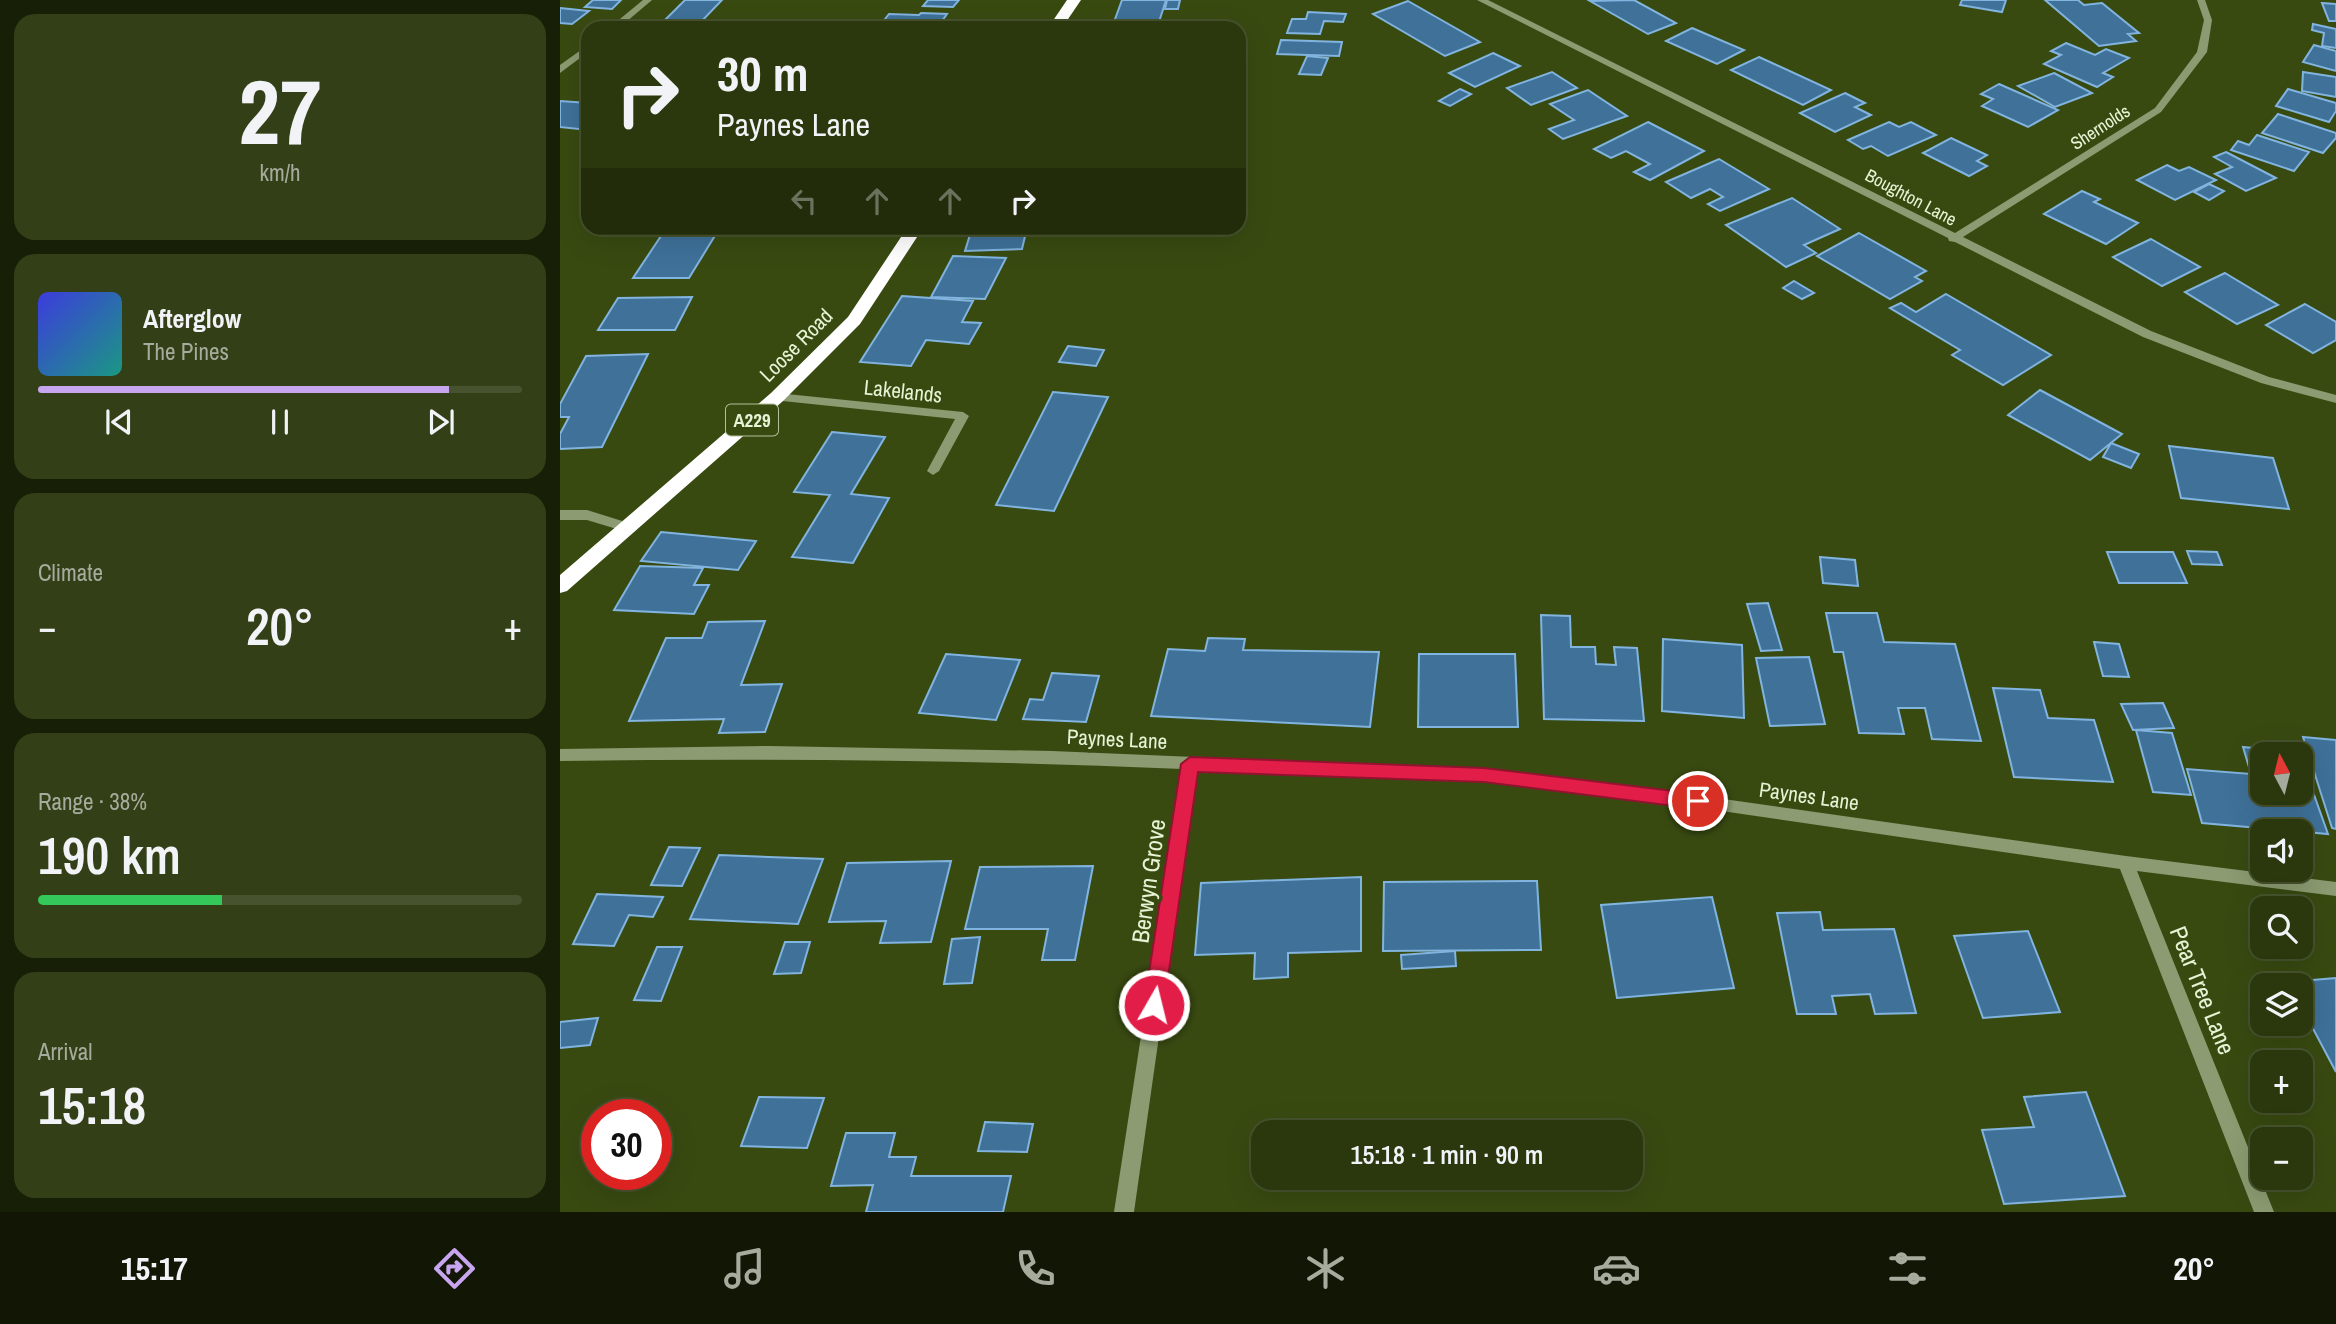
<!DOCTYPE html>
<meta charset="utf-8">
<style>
body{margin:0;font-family:"Archivo Narrow",sans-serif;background:#333f16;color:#f1f3f6;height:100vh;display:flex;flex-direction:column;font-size:26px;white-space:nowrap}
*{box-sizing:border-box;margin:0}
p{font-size:23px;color:#a6ac9d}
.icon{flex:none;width:38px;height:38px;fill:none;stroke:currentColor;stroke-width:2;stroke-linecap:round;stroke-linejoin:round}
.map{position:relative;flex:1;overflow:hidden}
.drawer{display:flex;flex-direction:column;gap:14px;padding:14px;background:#181f07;width:560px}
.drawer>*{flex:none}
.guide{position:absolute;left:21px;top:21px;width:665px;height:214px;border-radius:21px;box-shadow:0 7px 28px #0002,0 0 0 2px #47522e;background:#2b380d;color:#f1f3f6;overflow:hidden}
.needle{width:46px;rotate:353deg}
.tools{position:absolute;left:1690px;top:742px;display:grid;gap:14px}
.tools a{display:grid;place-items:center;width:63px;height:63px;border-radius:14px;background:#2b380d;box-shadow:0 7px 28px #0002,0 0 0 2px #47522e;font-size:35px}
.speed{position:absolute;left:21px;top:1099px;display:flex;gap:14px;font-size:35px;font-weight:700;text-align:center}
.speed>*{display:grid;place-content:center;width:91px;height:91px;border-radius:50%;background:#2b380d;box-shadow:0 7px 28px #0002,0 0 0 2px #47522e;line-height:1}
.speed .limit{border:10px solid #d22;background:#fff;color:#111}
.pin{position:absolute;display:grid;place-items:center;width:60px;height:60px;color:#fff;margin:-30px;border:4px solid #fff;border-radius:50%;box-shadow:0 2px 7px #0007}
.me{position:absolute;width:77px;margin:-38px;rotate:8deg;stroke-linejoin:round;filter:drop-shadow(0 0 5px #0008)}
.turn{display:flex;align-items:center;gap:24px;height:147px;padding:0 21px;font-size:32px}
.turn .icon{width:91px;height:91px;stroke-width:2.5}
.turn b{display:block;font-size:49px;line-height:60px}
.lanes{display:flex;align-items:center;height:66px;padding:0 21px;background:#0003;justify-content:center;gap:35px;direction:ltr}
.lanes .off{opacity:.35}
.big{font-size:52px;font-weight:600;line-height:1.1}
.drawer .card{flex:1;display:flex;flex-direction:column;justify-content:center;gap:10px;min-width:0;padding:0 24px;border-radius:21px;background:#333f16}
.drawer .dial{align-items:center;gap:0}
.dial b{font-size:91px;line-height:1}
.song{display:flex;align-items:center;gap:21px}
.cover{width:84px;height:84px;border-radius:10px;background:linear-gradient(135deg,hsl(240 70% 55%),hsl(170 70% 35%))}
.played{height:7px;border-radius:4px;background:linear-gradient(90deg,#c7a6ef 85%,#47522e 85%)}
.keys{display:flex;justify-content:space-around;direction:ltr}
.heat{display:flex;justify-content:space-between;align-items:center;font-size:38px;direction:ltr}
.charge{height:10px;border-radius:5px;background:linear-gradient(90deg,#34c759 38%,#47522e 0)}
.trip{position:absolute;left:691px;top:1120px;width:392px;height:70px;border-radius:21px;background:#2b380d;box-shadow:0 7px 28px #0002,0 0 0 2px #47522e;font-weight:600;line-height:70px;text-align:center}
.tab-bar{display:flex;height:112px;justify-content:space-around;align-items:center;background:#111605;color:#a6ac9d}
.tab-bar .icon{width:49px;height:49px}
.tab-bar .selected{color:#c7a6ef}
.tab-bar b{font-size:32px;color:#f1f3f6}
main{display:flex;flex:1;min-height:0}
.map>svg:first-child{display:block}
</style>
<main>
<section class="drawer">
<div class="card dial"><b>27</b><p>km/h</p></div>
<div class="card">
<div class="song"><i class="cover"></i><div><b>Afterglow</b><p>The Pines</p></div></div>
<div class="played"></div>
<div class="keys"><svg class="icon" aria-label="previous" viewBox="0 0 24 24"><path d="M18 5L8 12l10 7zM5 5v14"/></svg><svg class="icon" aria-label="pause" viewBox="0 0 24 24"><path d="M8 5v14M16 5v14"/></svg><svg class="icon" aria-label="next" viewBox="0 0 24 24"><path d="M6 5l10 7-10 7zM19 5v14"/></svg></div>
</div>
<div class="card"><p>Climate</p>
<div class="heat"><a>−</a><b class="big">20°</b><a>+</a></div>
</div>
<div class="card"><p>Range · 38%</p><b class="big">190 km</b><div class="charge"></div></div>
<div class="card"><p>Arrival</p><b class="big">15:18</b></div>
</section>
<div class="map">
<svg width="1776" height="1212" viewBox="0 0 1776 1212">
<rect width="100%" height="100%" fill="#394a11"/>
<g fill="#3f7199" stroke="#81b4df" stroke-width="2">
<path d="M33,0H61L52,9L25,7Z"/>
<path d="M125,0H162L137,26L101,24Z"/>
<path d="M368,0H399L393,7L363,6Z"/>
<path d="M562,0H606L599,22H554Z"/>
<path d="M607,0H620L618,9H605Z"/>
<path d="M1074,0L1116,23L1088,34L1030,1Z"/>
<path d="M1402,0H1446L1442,12L1400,5Z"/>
<path d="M1485,0H1518L1524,5L1542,3L1579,33L1568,34L1576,41L1539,46Z"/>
<path d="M848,1L920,42L885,56L813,14Z"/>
<path d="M1762,3L1776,4V21H1769Z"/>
<path d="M0,8L29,11L12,24L0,23Z"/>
<path d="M748,12L786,14L783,22L764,21L760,34L727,33L732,19H746Z"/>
<path d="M361,13L387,14L377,28H318L329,14L359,15Z"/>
<path d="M1753,24L1776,29V48L1762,46L1764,33L1752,30Z"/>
<path d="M1132,28L1184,50L1157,64L1106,41Z"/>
<path d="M721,40L782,42L779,56L717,54Z"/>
<path d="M1506,43L1535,55L1546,49L1569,58L1543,73L1553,77L1537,87L1484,64L1501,55L1491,51Z"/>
<path d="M1754,45L1776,51V71L1743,62Z"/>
<path d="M933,53L960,66L915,87L889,73Z"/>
<path d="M747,56L768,58L761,75L739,74Z"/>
<path d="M1199,57L1271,90L1243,105L1171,70Z"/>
<path d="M992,72L1017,88L971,105L947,88Z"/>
<path d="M1743,72L1776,77V97L1742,91Z"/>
<path d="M1494,73L1532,93L1495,107L1458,86Z"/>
<path d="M1439,84L1498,110L1468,127L1422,106L1433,99L1421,94Z"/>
<path d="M900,89L911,94L890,106L879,101Z"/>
<path d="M1728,89L1776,103V111L1769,122L1716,106Z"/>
<path d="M1028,90L1067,116L1003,139L989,129L1014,120L990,104Z"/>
<path d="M1285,93L1305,103L1295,107L1311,115L1275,132L1240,113Z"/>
<path d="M0,101L28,103V130L0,127Z"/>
<path d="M1718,114L1776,133V138L1763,153L1702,133Z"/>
<path d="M1088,122L1144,151L1090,180L1074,172L1090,164L1066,151L1051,158L1034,149Z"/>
<path d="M1329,122L1339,127L1351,122L1376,135L1328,156L1311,146L1303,149L1288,140Z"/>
<path d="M1697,135L1749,152L1734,171L1671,150L1678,141L1689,145Z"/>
<path d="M1391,138L1427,155L1417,161L1427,166L1409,176L1363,153Z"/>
<path d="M1666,152L1716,178L1686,191L1655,174L1672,167L1654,157Z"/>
<path d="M1159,159L1209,189L1160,211L1148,204L1163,197L1150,189L1131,198L1106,182Z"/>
<path d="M1607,165L1619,171L1629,167L1656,180L1615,200L1577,180Z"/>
<path d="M1649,184L1664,191L1649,200L1634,192Z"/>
<path d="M1522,191L1540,199L1534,202L1578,223L1546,244L1484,214Z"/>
<path d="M1232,198L1280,229L1244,245L1256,253L1226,267L1166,225Z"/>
<path d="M412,228H467L462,249L405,251Z"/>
<path d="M103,233L156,234L129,278H73Z"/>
<path d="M1299,233L1366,271L1355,277L1362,281L1330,299L1257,256Z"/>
<path d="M1591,239L1640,267L1602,286L1553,257Z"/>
<path d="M393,256L446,258L425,299L371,297Z"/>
<path d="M1665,273L1718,305L1677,324L1625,292Z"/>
<path d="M1234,281L1254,293L1242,299L1223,288Z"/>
<path d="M1386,294L1491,355L1443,385L1392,355L1400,350L1330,308L1341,303L1356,312Z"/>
<path d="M342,296L413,301L402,322L421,323L409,344L366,340L351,366L300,362Z"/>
<path d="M132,297L115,330H38L58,298Z"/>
<path d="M1745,304L1776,322V340L1753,353L1706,325Z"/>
<path d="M508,346L544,350L536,366L499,362Z"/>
<path d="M88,354L42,447L0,449V434L9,417H0V404L26,356Z"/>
<path d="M1480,390L1562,434L1530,460L1448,415Z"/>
<path d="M493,392L548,397L494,511L436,505Z"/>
<path d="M272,432L325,437L291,494L329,498L293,563L232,557L270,495L234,492Z"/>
<path d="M1551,443L1579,454L1571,468L1543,457Z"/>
<path d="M1609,446L1713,458L1729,509L1621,498Z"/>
<path d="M101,532L196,541L178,570L81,561Z"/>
<path d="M1627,551L1657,552L1662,565L1632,564Z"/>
<path d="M1547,552H1613L1627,583H1559Z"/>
<path d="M1260,557L1295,560L1298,586L1263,583Z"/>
<path d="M80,566L143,568L134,585H149L134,614L54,610Z"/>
<path d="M1208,603L1222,650L1201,651L1187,604Z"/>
<path d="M1266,613H1317L1324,642L1395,644L1421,741L1372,739L1365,708H1338L1344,734L1299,733L1283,652H1274Z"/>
<path d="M981,615L1010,616L1011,647H1035L1036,664L1056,665L1054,647L1077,648L1084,721L984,719Z"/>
<path d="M205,621L181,685L222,684L205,732L159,733L164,719L69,721L106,638H142L148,622Z"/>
<path d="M648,638L685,639L683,650L819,652L810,727L591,716L608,649L645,651Z"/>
<path d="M1103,639L1182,645L1184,718L1102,711Z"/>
<path d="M1534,642L1559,644L1569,677L1543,676Z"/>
<path d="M386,654L460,660L436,720L359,713Z"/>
<path d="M859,654H955L958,727H858Z"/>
<path d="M1249,657L1265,724L1210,726L1196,658Z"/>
<path d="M492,673L539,676L526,722L463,719L470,699L483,700Z"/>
<path d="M1433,688L1480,690L1488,718L1534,720L1553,782L1454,777Z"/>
<path d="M1603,703L1614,728L1573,730L1561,704Z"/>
<path d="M1576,730L1612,733L1631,795L1593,792Z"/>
<path d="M1743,737L1776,740V829L1772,828Z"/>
<path d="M1683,747L1739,752L1703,754V793H1741V758L1768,834L1642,823L1627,769L1691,774Z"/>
<path d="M109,847L140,848L122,886L91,885Z"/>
<path d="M159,855L263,859L238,924L130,919Z"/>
<path d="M391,861L371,942L320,943L326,921L269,922L287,863Z"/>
<path d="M533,866L515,960H482L488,929H405L420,867Z"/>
<path d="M801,877V951L728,953V977L694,979L695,953L635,955L641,883Z"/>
<path d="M977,881L981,950L823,951L824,882Z"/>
<path d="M37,894L103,897L93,917L69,915L54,946L13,944Z"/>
<path d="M1152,897L1174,988L1057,998L1041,905Z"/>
<path d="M1260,912L1263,930L1334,929L1356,1013L1315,1014L1310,994L1272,996L1276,1014H1237L1217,913Z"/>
<path d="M1468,931L1500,1012L1423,1018L1394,936Z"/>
<path d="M420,937L412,983L384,984L392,939Z"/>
<path d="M225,942H250L241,973L214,974Z"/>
<path d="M97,947H122L101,1001L74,1000Z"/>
<path d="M895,951L896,966L842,969L841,955Z"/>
<path d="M1776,978V1072L1741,1006V985H1730L1729,982Z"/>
<path d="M38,1018L30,1045L0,1048V1022Z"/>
<path d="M1526,1092L1565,1196L1444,1204L1422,1130L1474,1127L1464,1097Z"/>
<path d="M199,1097L264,1098L247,1148L181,1146Z"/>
<path d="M425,1122L473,1124L467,1152L418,1151Z"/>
<path d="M286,1133H335L329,1157H356L351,1176H451L443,1212H306L313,1185L271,1186Z"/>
</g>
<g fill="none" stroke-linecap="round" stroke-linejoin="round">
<g fill="#8c9b71" fill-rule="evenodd">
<path d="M83,0H92L59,28H49Z"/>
<path d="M917,0H928L1395,233L1595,108L1637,52L1644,20L1637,0H1645L1652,20L1647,52L1601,112L1403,237L1591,331L1709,377L1776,395V403L1701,383L1583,337L1395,242L1389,241L1388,238Z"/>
<path d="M28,45V52L0,73V65Z"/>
<path d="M217,393L403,412L409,416L379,471L373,475L367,471L395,419L213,400L211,397Z"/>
<path d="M0,510H27L75,525L77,528L70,533L27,520H0Z"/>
<path d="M210,746L492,751L924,769L1086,788L1566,856L1776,882V896L1577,871L1714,1212H1694L1560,869L1086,800L924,781L637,769L574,1212H554L622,769C414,760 207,758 0,761V749Z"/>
</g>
<g fill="#fff" fill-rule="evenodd">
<path d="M507,0H521L502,28H488Z"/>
<path d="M347,228H363L300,324L223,401L7,591L0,593V575L211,393L288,317Z"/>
</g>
</g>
<path fill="#e11d48" stroke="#92132f" stroke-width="2" d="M630,757L924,768L1138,794L1146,801L1138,809L924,782L638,772L604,1005L601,1012L594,1014L587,1012L584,1005L621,764Z"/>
<g text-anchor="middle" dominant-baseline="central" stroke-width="7" stroke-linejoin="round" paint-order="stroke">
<g font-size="18" fill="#e8f3d5" stroke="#394a11">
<text transform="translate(1540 127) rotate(-33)">Shernolds</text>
<text transform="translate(1351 197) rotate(28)">Boughton Lane</text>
</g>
<rect fill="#394a11" stroke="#b4c09a" stroke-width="2" x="166" y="404.5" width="52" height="31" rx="5"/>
<g font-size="19" font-weight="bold" fill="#e8f3d5">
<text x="192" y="420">A229</text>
</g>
<g font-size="21" fill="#e8f3d5" stroke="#394a11">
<text transform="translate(236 345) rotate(-45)">Loose Road</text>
<text transform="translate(343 391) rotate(6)">Lakelands</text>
<text transform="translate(557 739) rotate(3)">Paynes Lane</text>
<text transform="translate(1249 796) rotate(8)">Paynes Lane</text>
</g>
<g font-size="24" fill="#e8f3d5" stroke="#394a11">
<text transform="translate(588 881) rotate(-82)">Berwyn Grove</text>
<text transform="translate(1643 990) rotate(68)">Pear Tree Lane</text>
</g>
</g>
</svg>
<div class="tools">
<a><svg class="needle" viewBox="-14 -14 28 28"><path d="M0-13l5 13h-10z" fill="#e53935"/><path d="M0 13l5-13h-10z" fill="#a6ac9d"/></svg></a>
<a><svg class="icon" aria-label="sound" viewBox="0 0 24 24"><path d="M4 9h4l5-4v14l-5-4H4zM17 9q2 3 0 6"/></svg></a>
<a><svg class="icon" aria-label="search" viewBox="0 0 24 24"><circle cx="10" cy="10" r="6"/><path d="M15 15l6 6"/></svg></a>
<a><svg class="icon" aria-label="layers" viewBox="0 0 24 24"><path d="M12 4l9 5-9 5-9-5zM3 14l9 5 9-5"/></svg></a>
<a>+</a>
<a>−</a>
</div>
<div class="speed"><div class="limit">30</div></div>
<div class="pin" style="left:1138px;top:801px;background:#d93025"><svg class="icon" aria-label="arrive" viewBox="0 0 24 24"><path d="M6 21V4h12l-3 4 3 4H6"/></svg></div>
<svg class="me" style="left:594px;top:1005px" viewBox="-20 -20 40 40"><circle r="17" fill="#e11d48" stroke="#fff" stroke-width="3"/><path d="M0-11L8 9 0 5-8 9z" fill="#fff"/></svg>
<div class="trip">15:18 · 1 min · 90 m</div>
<div class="guide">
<div class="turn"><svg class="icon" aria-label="right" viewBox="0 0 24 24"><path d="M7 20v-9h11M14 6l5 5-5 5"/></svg><div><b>30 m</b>Paynes Lane</div></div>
<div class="lanes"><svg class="icon off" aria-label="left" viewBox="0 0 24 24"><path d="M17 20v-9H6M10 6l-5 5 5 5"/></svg><svg class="icon off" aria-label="ahead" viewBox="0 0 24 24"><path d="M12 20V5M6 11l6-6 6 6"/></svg><svg class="icon off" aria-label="ahead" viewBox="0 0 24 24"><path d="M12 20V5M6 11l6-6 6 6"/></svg><svg class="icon" aria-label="right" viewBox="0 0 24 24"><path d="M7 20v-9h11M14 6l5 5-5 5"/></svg></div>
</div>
</div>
</main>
<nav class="tab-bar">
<b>15:17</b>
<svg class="icon selected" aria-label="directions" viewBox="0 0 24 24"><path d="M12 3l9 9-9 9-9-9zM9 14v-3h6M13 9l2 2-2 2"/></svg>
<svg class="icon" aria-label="music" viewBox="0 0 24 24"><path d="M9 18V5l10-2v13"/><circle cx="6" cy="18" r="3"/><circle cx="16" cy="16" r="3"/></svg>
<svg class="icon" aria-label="phone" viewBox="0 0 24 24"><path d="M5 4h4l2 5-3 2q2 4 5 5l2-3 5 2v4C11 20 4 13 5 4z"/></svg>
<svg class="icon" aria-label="climate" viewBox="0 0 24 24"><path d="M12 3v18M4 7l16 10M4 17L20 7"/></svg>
<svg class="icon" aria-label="car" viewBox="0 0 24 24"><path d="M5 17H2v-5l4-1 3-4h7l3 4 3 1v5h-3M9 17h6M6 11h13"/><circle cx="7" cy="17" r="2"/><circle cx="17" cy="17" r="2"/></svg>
<svg class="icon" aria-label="filters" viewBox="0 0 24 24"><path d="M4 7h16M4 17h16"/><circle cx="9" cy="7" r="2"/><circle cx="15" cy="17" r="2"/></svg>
<b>20°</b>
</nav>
